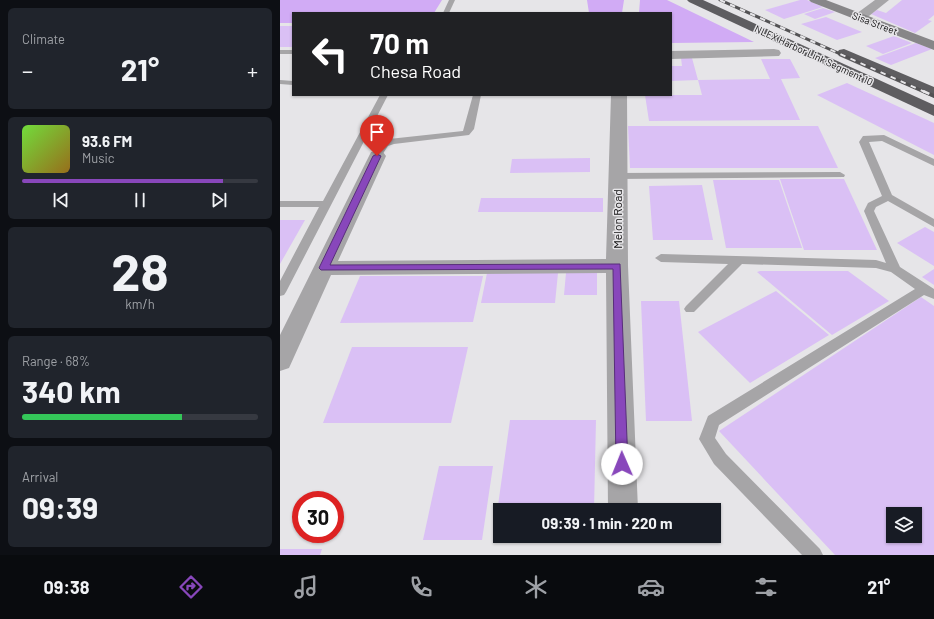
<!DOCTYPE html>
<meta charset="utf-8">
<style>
body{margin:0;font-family:Barlow,sans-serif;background:#20242c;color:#f1f3f6;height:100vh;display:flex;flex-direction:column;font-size:15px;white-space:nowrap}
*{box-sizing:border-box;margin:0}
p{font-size:13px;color:#9ea1a6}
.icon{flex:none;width:22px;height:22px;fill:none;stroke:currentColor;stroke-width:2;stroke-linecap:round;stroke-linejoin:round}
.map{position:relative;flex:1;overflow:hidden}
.sheet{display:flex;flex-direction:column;gap:8px;padding:8px;background:#0d0f14;width:280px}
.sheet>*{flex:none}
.top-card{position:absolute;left:12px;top:12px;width:380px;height:84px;border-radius:0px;box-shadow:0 1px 3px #0004;background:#202124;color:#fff;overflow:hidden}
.controls{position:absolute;left:606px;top:507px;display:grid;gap:8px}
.controls a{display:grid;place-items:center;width:36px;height:36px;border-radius:0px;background:#171b24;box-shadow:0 1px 3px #0004;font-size:20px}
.speed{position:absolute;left:12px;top:491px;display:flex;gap:8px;font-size:20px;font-weight:700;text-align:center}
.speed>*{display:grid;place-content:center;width:52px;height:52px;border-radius:50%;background:#171b24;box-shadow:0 1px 3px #0004;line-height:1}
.speed .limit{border:6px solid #d22;background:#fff;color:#111}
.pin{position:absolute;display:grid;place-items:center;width:34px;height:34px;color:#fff;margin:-41px -17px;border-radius:50% 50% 50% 0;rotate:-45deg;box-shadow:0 0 4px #0007}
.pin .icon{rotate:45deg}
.me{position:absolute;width:44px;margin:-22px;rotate:359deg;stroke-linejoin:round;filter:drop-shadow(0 0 3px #0008)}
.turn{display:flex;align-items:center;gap:14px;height:84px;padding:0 12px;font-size:18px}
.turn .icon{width:52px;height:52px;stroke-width:2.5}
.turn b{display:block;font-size:28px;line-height:34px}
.big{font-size:30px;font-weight:700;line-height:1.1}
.sheet .widget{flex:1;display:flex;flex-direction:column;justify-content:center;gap:6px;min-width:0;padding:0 14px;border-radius:6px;background:#20242c}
.sheet .dial{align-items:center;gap:0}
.dial b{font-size:52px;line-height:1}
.song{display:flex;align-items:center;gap:12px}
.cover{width:48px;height:48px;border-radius:6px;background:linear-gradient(135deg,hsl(100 70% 55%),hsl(40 70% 35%))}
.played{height:4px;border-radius:2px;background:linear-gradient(90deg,#8847bb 85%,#363941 85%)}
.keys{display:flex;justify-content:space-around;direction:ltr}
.heat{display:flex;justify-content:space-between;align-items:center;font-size:22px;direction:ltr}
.charge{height:6px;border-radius:3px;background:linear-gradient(90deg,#34c759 68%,#363941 0)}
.trip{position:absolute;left:213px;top:503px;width:228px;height:40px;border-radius:0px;background:#171b24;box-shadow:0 1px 3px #0004;font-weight:700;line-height:40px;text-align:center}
.dock{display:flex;height:64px;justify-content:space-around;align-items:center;background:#090b0e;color:#9ea1a6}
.dock .icon{width:28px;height:28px}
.dock .on{color:#8847bb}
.dock b{font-size:18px;color:#f1f3f6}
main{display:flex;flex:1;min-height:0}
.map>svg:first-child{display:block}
</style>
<main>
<section class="sheet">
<div class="widget"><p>Climate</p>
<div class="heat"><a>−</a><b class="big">21°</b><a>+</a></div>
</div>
<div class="widget">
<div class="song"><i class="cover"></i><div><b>93.6 FM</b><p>Music</p></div></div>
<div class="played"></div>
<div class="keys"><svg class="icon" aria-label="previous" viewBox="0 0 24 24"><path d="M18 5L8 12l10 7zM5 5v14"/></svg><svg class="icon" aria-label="pause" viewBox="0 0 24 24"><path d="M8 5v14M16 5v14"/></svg><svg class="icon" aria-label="next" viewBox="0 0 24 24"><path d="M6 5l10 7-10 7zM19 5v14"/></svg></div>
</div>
<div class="widget dial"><b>28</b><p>km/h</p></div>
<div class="widget"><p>Range · 68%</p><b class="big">340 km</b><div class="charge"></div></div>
<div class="widget"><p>Arrival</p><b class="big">09:39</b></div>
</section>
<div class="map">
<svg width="654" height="555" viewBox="0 0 654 555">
<rect width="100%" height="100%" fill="#e6e5e8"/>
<g fill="#d1abf5">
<path d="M0,0H162L154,13H13V23H0Z"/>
<path d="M307,0H344L342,13H309Z"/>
<path d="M360,0H387L474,42L391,43V13H359Z"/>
</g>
<g fill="#dac0f5" fill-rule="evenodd">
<path d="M520,0H527L543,7L504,19L485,10Z"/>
<path d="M622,0H654V15L648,20L652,21L635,33L591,14L597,10L606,13Z"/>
<path d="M543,8L555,12L535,19L524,14Z"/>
<path d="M546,17L582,32L557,40L521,24Z"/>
<rect x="0" y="26" width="13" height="21"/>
<path d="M614,36L632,43L603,54L586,46Z"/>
<path d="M636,43L652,49L611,65L595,58Z"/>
<path d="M401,58H412L418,80L391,81V66H402Z"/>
<path d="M481,59H510L520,78L501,79L520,120L369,121L365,95H422L418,80L490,79Z"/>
<path d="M567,83L654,123V155L537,95Z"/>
<path d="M348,126H538L558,168H350Z"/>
<path d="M310,158V172L230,173L232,159Z"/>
<path d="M500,179H564L597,250H524Z"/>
<path d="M433,180H499L522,248H446Z"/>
<path d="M422,185L433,240H373L369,186Z"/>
<path d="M201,198H323V212H198Z"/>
<path d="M0,220H25L0,264Z"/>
<path d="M645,227L654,232V266L617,243Z"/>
<path d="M654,269V285L642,277Z"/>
<path d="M480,271H568L609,301L552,335L477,272Z"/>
<path d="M207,273H278L275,303H201Z"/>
<path d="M286,273H317V295H284Z"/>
<path d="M80,276H203L193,322L60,323Z"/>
<path d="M496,291L549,335L470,383L418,332Z"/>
<path d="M641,297L654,306V555H555L439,431ZM613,514H635V536H613Z"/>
<path d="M361,301H399L412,421H366Z"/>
<path d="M72,347H188L171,423H43Z"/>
<path d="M230,420H316L314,510H220V536H314L313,540L213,541Z"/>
<path d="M159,466H213L202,540H143Z"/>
<path d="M0,549H42L40,555H0Z"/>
</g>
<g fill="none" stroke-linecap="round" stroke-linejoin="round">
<g fill="#a6a5a7" fill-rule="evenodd">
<path d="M169,0H175L169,13H163Z"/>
<rect x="0" y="50" width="13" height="4"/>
<path d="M0,80L13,81V85L0,84Z"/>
<path d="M100,95H108L6,292L4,295L0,296V281L39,207H0V201H43Z"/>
<path d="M193,95H201L194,129L189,135L114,144L108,146L100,158H94L92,156L102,142L109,139L183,131Z"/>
<path d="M604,135L654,159V166L602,141L589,142L612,195L654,219V227L608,201L596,207L594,211L620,267L654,289V299L644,295L439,425L435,438L446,454L540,549L543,555H522L434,464L419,439L428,416L635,289L611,272L596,268L462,264L414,312H406L404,309L406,306L448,264L381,262L375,258L381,254L596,260L606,263L584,211L588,203L602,196L579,142L583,136Z"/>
<path d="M560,172L565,175L564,177L337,179L332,176L337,173Z"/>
</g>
<g fill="#a6a5a7" fill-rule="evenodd">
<path d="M595,0H609L584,20H576L574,17L576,14Z"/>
<path d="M494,49L499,50L501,53L499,56L391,59V51Z"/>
<path d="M331,95H347L348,266L358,510H328L326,273L51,275L9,368L0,371V335L91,152L97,151L103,152L106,156L58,261L326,259Z"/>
</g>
<path fill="#878688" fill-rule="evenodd" d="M529,0H546L654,41V50L531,2Z"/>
<g fill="#5e5d60" fill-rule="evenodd">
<path d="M407,0H423L654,105V116L409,2Z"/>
<path d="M564,49L654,87V98L559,56L557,53L559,50Z"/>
</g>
<g stroke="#535254" stroke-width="3">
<path id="rail-far1" d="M440,0L645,92"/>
</g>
<g stroke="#535254" stroke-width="3.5">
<path id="rail" d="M643,91L654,96"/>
</g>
<use href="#rail-far1" stroke="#e6e5e8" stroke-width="2" stroke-dasharray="5.5" stroke-linecap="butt"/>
<use href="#rail" stroke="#e6e5e8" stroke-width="2.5" stroke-dasharray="7" stroke-linecap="butt"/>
</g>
<path fill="#8847bb" stroke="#582e7a" d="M97,154L101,156L50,265L340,264L348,464L346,468L342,470L337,468L336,464L333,269L41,270L39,268L93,156Z"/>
<g text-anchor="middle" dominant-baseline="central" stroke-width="3" stroke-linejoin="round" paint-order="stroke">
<g font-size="10" fill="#100f10" stroke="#e6e5e8">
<text transform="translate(595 23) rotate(21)">Sisa Street</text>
<text transform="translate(534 55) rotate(25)">NLEX Harbor Link Segment 10</text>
</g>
<g font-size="12" fill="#100f10" stroke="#e6e5e8">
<text transform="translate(337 219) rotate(-90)">Melon Road</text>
</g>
</g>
</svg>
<div class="controls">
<a><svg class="icon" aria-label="layers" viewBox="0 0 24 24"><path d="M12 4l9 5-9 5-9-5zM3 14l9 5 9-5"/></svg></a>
</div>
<div class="speed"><div class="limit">30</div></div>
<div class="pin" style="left:97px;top:156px;background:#d93025"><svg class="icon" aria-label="arrive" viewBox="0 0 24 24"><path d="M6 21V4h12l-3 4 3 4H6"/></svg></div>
<svg class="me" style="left:342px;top:464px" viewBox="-20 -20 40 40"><circle r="19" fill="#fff"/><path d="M0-13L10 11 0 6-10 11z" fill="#8847bb"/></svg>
<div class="trip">09:39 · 1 min · 220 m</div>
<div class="top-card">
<div class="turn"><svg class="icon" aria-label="left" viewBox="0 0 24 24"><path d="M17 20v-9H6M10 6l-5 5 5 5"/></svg><div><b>70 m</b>Chesa Road</div></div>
</div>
</div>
</main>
<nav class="dock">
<b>09:38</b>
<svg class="icon on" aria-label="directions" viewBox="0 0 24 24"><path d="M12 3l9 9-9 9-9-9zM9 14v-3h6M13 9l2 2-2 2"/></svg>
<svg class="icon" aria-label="music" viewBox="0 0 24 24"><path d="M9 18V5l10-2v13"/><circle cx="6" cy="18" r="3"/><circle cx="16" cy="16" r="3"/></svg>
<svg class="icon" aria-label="phone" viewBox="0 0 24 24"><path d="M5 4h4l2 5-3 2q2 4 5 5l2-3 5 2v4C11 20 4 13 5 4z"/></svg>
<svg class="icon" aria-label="climate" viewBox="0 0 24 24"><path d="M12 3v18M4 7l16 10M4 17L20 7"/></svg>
<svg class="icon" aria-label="car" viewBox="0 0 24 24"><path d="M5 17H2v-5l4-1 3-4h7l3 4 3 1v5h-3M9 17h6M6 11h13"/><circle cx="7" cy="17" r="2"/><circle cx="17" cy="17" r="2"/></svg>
<svg class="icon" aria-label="filters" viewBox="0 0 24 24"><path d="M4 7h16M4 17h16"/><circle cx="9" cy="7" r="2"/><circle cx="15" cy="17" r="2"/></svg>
<b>21°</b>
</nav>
